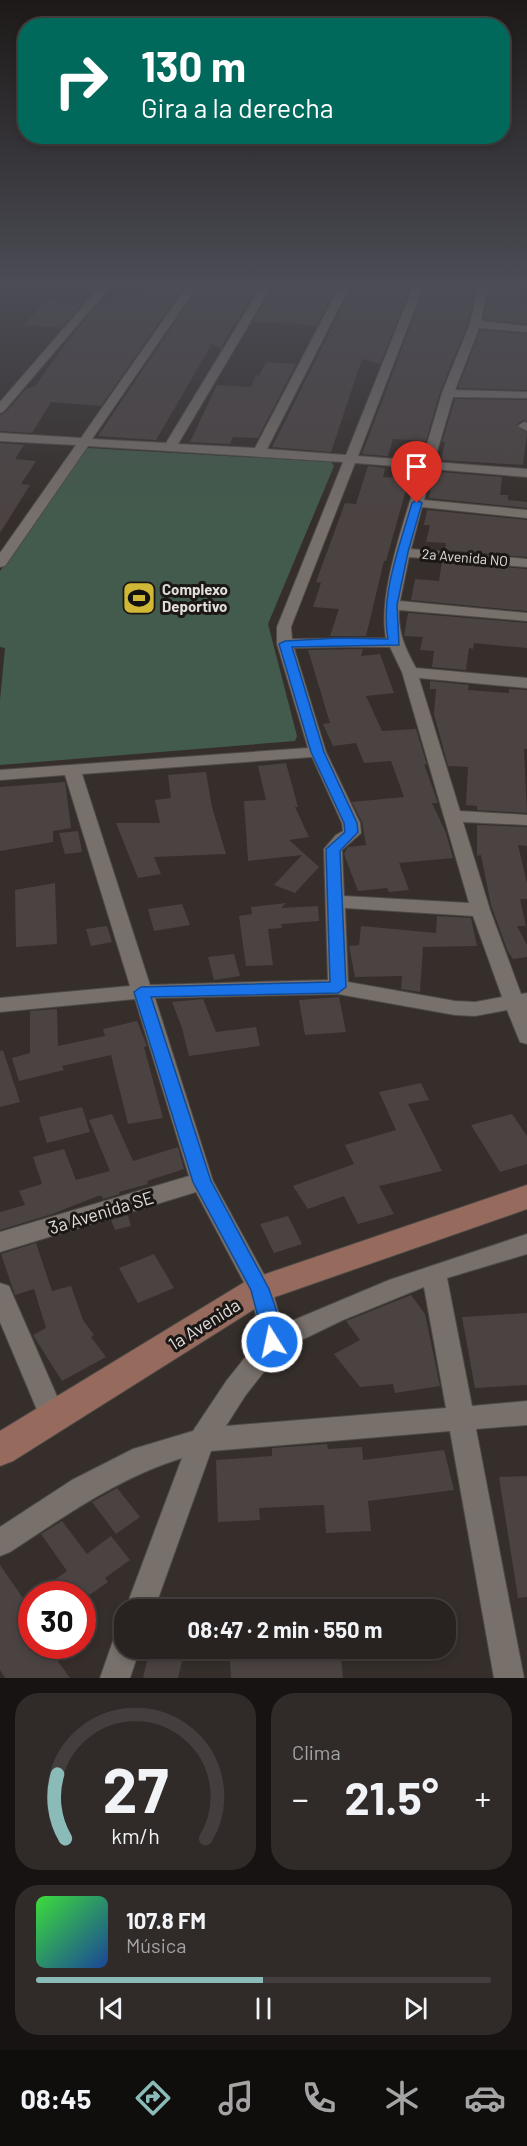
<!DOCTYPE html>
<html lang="es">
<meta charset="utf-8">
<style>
body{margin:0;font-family:Barlow,sans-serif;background:#302a29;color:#f1f3f6;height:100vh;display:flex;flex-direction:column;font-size:22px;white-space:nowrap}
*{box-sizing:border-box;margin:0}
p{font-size:20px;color:#a5a4a5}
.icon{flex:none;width:33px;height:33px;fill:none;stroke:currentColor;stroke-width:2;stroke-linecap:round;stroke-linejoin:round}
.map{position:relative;height:1678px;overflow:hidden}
.details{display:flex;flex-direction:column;gap:15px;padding:15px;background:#161312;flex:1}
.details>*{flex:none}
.banner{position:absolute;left:18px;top:18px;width:492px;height:126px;border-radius:24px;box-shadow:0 3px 9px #0003,0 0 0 2px #443f3e;background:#00695c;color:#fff;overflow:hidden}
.speed{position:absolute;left:18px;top:1581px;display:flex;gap:12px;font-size:30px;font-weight:700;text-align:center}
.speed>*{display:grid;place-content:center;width:78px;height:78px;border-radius:50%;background:#282220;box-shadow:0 3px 9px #0003,0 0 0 2px #443f3e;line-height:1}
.speed .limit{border:9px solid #d22;background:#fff;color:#111}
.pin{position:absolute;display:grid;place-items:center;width:51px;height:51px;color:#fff;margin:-62px -26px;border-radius:50% 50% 50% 0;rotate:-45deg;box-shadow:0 0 6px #0007}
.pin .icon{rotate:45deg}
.me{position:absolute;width:66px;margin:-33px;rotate:350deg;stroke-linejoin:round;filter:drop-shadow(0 0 4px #0008)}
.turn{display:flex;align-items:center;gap:21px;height:126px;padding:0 24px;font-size:27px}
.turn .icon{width:78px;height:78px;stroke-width:2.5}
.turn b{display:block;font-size:42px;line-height:51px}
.big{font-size:45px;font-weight:700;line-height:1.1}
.details .card{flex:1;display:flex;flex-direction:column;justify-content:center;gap:9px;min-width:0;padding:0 21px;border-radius:24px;background:#302a29}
.details .dial{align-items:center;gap:0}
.dial svg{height:156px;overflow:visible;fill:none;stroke:#443f3e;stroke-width:7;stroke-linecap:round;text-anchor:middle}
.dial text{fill:#f1f3f6;stroke:none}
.song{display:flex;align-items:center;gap:18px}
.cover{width:72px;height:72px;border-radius:9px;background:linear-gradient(135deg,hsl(120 70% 55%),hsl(220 70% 35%))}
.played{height:6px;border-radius:3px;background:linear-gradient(90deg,#8bbbb9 50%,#443f3e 50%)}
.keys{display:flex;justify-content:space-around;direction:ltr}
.heat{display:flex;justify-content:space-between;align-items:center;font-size:33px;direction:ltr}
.details .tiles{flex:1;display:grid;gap:15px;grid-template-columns:1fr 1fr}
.card:last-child{grid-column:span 2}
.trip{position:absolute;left:114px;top:1599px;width:342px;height:60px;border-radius:24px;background:#282220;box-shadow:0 3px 9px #0003,0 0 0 2px #443f3e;font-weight:700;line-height:60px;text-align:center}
.dock{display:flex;height:96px;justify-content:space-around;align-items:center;background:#100e0d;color:#a5a4a5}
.dock .icon{width:42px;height:42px}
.dock .on{color:#8bbbb9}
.dock b{font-size:27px;color:#f1f3f6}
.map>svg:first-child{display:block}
</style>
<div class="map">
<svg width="527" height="1678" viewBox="0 0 527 1678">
<rect width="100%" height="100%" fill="#352e2b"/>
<path fill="#435b4c" d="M88,448L331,462L334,466L268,624L297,736L295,741L0,765V700L5,648L0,647V571L83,450Z"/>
<g fill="#4b4342">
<path d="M153,282H187L101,406L51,402L32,433L0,431V415L6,412L26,389L35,386L70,338L98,304H104L106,301L118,302L121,297L142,298Z"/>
<path d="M202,282H261L237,321L234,322L221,349L212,344L156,440L98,436Z"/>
<path d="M276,282H328L326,288L336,289L317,325L253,322Z"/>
<path d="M433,282H472L471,285H476L468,323L440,392L426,441L393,439L388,456L362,454L426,285L432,286Z"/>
<path d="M380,283L412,285L380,364L362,359L331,452L272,447L351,290L377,291Z"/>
<path d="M490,286L515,288V291H519V305H527V324L484,319Z"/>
<path d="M46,301L83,303L61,328L24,325Z"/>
<path d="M480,330L527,334V390L458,388Z"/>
<path d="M266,362L296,364L258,438L233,437L230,444L190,442L217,385L251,387L256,375L259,376Z"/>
<path d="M455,399L527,400V421L523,420L516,425L527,433L523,465L441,460L445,442H442Z"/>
<path d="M0,443L24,445L15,459L36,461L21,484L30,485L0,533Z"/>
<path d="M368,466L385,468L383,477L409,479L386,561H384L366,636H330L339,609L313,607L321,583L316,582L345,503L356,504Z"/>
<path d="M439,472L502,477L500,495H508V500L527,502V508L429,498L432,480L437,481Z"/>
<path d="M427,510L527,520V557L445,550L446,543L426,542L430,525H424Z"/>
<path d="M442,562L527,569V611L411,600L415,579L439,581Z"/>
<path d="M408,613L527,623V648L474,643L473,649L469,648L466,670L432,667L434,651L420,650L423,637L404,636Z"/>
<path d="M363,649L361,656L380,654L394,693L366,696L382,731L416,729L427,765L424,764L438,803H432L446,833L453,858L399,863L409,890L389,892L387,888L358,891L344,854L348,847L366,845L362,822L352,802L404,797L391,761L364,763L356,743L333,746L323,724L330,723L308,650Z"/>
<path d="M430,681L469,685L468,690L509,693V689L527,690V749H524L527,813L477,810V806L466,805L468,767L448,766L434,714L436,689H430Z"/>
<path d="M286,763L298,807H295L309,837L289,840L319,867L295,893L274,885L302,855L248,861L244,801L266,800L258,766Z"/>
<path d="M206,772L212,807L226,854L154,857L161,874L138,878L116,823H160L155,800L171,798L168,775Z"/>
<path d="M65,782L71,828L53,831V842L0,851V787Z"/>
<path d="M477,825L527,827V846L518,845L527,883V899H520L526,926H517L527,945V957L513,959L508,952L491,905L481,855L477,856Z"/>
<path d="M78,831L82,852L65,854L59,833Z"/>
<path d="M55,883L57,944L16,947L15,890Z"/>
<path d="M286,903L281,908L318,906L319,921L281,924L282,928L268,929L273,965L246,966L239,916L252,914L251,907Z"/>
<path d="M182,904L190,925L154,931L148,909Z"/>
<path d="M437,916L471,918L477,946L423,947L420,992L401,989L402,976L355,977L349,946L359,945L361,926L436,933Z"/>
<path d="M107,926L112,942L91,946L86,929Z"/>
<path d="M234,954L240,976L214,980L208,957Z"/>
<path d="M339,997L346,1032L305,1035L299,1000Z"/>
<path d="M203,999L216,1032L256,1027L260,1046L189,1056L182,1028L172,1002Z"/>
<path d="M57,1009L58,1046L105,1036L103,1029L137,1021L147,1046L144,1047L163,1118L128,1124L111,1055L62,1066L64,1070L19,1081L12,1058L30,1053V1011Z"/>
<path d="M3,1050L20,1102L0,1107V1051Z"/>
<path d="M421,1083L429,1100L408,1104L442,1171L379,1186L394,1214L358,1224L344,1196L308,1209L293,1186L354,1164L345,1145L396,1130L379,1092Z"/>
<path d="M82,1107L90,1132L47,1143L39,1117Z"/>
<path d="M112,1114L133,1161L178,1147L184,1169L147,1181L148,1184L119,1192L120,1194L103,1199L102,1196H98L52,1214L0,1230V1212L25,1205L19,1191L42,1184L33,1157L64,1149L76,1180L110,1171L89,1120Z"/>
<path d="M512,1114L527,1136V1164L500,1172L471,1125Z"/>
<path d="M128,1215L131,1226L115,1230L111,1220Z"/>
<path d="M288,1216L302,1244L274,1253L260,1224Z"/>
<path d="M36,1243L52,1291L71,1286L83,1320L94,1335L91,1337L106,1357L62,1381L33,1335L46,1328L34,1289L15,1295L1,1254Z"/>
<path d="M154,1254L174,1288L138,1303L119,1268Z"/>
<path d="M411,1295L425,1314L440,1386L395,1393L393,1384L360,1387L334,1354L360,1340L346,1321Z"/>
<path d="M527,1313V1385L475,1388L462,1317Z"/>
<path d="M327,1444L328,1449L362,1447L363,1460L444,1450L454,1490L368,1501L371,1531L326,1533L324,1505L259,1508L260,1520L218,1522L216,1460L272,1456V1448Z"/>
<path d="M527,1476V1597L518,1598L499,1477Z"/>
<path d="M117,1488L140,1517L116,1534L92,1502Z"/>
<path d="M62,1521L87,1554L111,1536L130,1560L105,1578L108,1582L91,1594H35L67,1571L41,1534Z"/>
<path d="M0,1565L25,1601L32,1597V1646H47L70,1678H5L0,1670Z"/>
<path d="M150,1648H185L178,1678H143Z"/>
<path d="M229,1648H340L343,1678H231Z"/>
</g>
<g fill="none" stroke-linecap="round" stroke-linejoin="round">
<g stroke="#4f4a47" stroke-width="2">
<g id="street">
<path d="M104,282H114L4,411L0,413V402Z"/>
<path d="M190,282H200L92,439L166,443L264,282H274L178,444L255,448L342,282H352L267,449L346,455L415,282H425L358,456L422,461L442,393L470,324L479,282H489L481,321L527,326V332L479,328L455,390L527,392V398L453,397L434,462L527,469V477L432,469L424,500L527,510V518L422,507L411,549L527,559V567L409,557L400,601L527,613V621L399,610C398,633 405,648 416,668L527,678V688L419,678L460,811L527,815V825L463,822L490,910L521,994L527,993V1044L520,1042L507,1010L475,1016L455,1015L338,994L155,998L213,1181L272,1289L282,1325L389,1280L527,1234V1254L447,1278L472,1406L527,1401V1425L476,1429L524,1678H494L450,1431L211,1451L154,1610H125L182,1458C118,1478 65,1516 10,1552L0,1556V1527L72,1480L133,1449L193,1431L227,1380L259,1340L256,1315L248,1290L196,1192L0,1252V1232L189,1176L135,999L0,1012V998L130,986L65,775L0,780V770L308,748L277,644V627L343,462L88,446L5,566L0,567V553L76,445L0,441V433L81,438ZM355,463L420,468C407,514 377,593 386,638L292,639L291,627ZM340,647H390L402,672L469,903L344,896L342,850L361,833L360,823L326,752L294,648ZM312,757L342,823L343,831L336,835L324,849L328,980L150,985L82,774ZM345,908L473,916L502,997L475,1002L455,1001L348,982ZM424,1287L446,1408L226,1426L245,1396L281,1350L343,1320Z"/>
<path d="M524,422L527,423V431L518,426Z"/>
<path d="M0,1283L9,1286L12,1293L66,1417L62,1425L53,1429L44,1425L40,1417L0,1322Z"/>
<path d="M124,1633V1648H140L130,1678H100L114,1638Z"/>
</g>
</g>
<g stroke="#4f4a47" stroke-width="2">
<path id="secondary" d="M527,1185V1209L272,1298L13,1461L0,1466V1431L248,1280Z"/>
</g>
<use href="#street" fill="#77706b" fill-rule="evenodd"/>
<use href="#secondary" fill="#966b5d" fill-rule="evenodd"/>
</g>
<linearGradient id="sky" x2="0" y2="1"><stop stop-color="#1d1918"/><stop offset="0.55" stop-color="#4b4c55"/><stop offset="1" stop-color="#4b4c55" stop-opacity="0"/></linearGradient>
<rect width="527" height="517" fill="url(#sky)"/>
<path fill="#1a73e8" stroke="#114b97" stroke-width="1.5" d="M417,500L422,503L408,552L397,605L399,645L292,647L324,752L357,823L358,832L340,851L346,987L338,993L151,997L211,1181L269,1289L278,1315L282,1342L279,1347L272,1350L266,1347L251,1290L193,1182L134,992L141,987L330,982L326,849L345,832L344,823L311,752L279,644L285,641L340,638L388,639C380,595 400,545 412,503Z"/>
<defs>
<g id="stadium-square" transform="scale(1.725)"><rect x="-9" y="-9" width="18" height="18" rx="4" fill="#d0b736" stroke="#1a1715"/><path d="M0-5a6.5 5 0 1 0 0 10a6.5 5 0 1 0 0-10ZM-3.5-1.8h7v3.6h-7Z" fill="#111"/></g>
</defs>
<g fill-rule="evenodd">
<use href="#stadium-square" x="139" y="598"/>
</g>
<g text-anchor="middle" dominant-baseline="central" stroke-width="6" stroke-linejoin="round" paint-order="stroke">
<g font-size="14" fill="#e1dddb" stroke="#1a1715">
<text transform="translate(465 557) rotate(5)">2a Avenida NO</text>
</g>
<g font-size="15" font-weight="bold" fill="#e1dddb" stroke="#1a1715" text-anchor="start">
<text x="162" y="589">Complexo<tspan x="162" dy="17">Deportivo</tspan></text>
</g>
<g font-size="18" fill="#e1dddb" stroke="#1a1715">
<text transform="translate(101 1212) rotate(-17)">3a Avenida SE</text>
<text transform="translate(204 1324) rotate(-32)">1a Avenida</text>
</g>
</g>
</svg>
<div class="speed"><div class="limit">30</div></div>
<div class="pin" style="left:417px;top:503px;background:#d93025"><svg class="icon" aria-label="arrive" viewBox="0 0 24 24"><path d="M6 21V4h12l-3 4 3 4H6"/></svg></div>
<svg class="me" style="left:272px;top:1342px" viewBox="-20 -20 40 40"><circle r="17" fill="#1a73e8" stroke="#fff" stroke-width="3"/><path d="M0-11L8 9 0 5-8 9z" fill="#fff"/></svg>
<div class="trip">08:47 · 2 min · 550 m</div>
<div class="banner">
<div class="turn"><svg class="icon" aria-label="right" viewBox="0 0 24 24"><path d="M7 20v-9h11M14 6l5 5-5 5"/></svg><div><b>130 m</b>Gira a la derecha</div></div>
</div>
</div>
<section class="details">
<div class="tiles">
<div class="card dial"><svg viewBox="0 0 100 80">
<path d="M14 69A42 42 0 1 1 86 69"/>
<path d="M14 69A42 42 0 0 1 10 36" stroke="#8bbbb9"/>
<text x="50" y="56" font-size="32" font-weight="700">27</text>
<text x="50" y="72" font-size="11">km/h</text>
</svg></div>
<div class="card"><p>Clima</p>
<div class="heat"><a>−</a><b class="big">21.5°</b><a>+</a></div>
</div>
<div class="card">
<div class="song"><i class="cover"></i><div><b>107.8 FM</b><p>Música</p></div></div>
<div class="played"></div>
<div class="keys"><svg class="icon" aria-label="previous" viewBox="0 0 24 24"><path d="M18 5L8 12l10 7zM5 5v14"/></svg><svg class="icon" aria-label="pause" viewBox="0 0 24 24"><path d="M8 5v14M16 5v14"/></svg><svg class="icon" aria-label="next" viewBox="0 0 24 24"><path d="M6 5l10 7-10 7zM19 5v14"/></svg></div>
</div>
</div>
</section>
<nav class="dock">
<b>08:45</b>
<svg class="icon on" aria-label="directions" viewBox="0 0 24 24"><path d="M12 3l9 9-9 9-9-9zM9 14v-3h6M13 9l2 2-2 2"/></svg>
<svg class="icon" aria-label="music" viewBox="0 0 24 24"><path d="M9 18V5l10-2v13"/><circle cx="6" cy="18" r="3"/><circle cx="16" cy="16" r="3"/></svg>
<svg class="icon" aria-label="phone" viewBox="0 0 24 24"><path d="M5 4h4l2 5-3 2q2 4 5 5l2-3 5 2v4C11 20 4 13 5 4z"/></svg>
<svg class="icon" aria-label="climate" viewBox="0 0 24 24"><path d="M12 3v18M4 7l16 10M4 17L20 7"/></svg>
<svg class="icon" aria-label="car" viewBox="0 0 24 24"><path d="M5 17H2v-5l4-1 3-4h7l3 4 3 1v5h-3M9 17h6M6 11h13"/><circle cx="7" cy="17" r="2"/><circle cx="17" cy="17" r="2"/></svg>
</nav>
